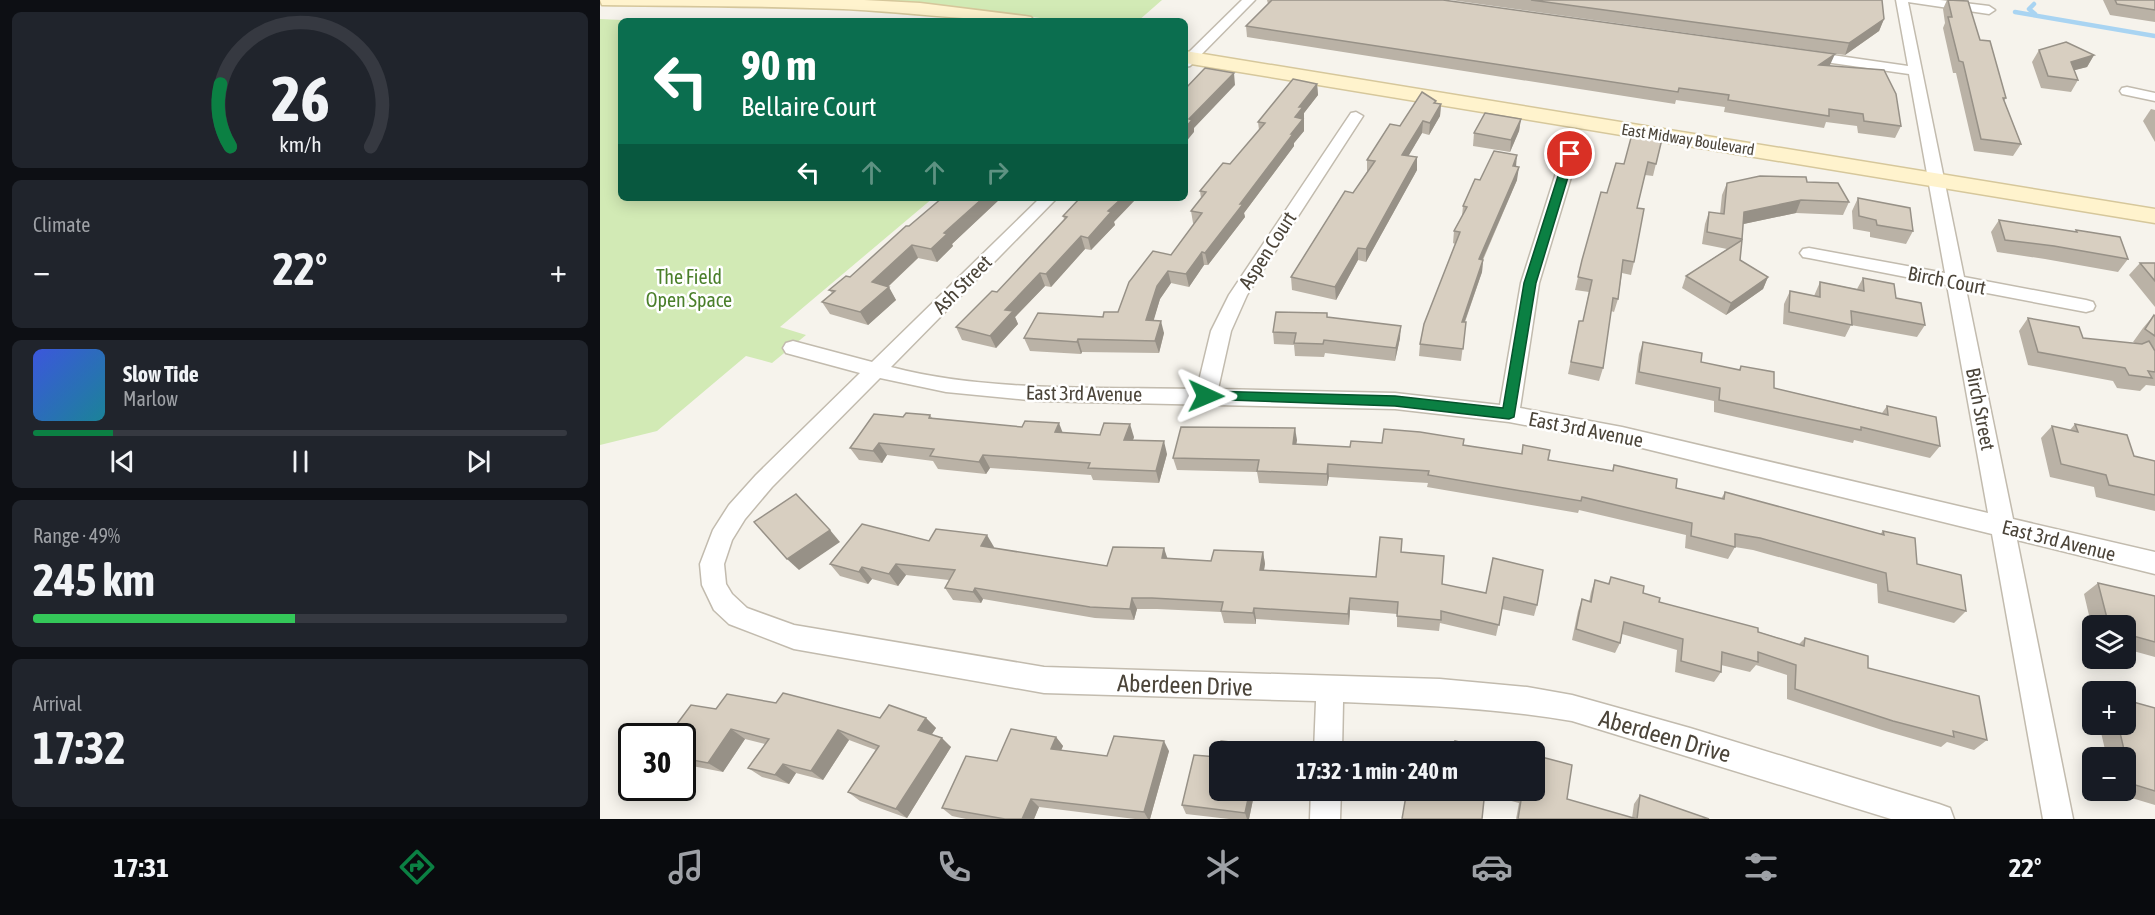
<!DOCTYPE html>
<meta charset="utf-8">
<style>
body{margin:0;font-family:"Asap Condensed",sans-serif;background:#20242c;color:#f1f3f6;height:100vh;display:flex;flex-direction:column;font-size:22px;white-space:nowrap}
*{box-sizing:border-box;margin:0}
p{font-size:20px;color:#9ea1a6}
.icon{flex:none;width:33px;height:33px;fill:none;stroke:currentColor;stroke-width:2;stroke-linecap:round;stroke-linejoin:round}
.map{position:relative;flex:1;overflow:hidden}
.drawer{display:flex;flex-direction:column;gap:12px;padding:12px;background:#0d0f14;width:600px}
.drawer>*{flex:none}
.top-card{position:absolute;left:18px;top:18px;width:570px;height:183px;border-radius:9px;box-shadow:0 3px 15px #0003;background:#0b6e4f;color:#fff;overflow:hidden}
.fabs{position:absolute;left:1482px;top:615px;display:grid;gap:12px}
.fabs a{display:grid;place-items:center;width:54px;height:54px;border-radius:9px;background:#171b24;box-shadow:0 3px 15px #0003;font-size:30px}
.speed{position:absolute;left:18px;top:723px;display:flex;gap:12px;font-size:30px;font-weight:700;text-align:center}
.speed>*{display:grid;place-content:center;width:78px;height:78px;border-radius:50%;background:#171b24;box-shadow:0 3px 15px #0003;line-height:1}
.speed .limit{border:3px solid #111;border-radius:9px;background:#fff;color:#111}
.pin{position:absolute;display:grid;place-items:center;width:51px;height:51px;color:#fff;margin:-26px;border:3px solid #fff;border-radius:50%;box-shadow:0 2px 6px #0007}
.me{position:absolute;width:66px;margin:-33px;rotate:91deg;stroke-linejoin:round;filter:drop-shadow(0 0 4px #0008)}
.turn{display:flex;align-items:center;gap:21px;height:126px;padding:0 24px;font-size:27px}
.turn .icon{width:78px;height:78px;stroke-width:2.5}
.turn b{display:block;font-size:42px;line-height:51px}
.lanes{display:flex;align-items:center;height:57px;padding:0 24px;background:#0003;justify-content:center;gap:30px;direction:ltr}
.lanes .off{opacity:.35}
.big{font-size:45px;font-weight:700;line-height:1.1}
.drawer .tile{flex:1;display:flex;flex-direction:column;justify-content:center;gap:9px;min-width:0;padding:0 21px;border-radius:9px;background:#20242c}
.drawer .dial{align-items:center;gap:0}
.dial svg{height:156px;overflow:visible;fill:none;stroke:#363941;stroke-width:7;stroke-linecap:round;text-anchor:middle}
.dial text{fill:#f1f3f6;stroke:none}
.song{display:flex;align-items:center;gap:18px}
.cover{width:72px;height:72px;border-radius:9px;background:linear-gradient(135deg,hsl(230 70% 55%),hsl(190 70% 35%))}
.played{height:6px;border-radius:3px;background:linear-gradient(90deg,#0b8043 15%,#363941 15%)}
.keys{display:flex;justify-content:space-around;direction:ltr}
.heat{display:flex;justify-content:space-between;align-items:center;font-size:33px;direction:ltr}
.charge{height:9px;border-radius:4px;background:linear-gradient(90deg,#34c759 49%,#363941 0)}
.trip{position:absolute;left:609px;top:741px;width:336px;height:60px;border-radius:9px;background:#171b24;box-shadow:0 3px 15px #0003;font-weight:700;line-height:60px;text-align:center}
.menu{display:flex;height:96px;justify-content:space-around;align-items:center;background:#090b0e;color:#9ea1a6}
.menu .icon{width:42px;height:42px}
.menu .active{color:#0b8043}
.menu b{font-size:27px;color:#f1f3f6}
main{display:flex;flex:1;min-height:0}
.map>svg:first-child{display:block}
</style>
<main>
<section class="drawer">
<div class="tile dial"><svg viewBox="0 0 100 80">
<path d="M14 69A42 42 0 1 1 86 69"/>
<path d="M14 69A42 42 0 0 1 9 37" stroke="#0b8043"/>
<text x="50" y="56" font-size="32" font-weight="700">26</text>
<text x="50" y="72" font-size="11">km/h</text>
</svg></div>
<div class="tile"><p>Climate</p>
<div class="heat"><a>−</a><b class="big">22°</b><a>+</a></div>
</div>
<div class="tile">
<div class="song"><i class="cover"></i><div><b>Slow Tide</b><p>Marlow</p></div></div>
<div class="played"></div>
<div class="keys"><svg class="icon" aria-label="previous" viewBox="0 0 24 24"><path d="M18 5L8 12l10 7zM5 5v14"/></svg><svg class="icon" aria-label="pause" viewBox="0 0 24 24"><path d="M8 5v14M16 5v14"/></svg><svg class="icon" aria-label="next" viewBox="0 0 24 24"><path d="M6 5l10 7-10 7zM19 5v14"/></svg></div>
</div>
<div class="tile"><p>Range · 49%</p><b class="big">245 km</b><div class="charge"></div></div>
<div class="tile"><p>Arrival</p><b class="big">17:32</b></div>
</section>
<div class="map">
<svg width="1555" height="819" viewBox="0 0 1555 819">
<rect width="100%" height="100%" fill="#f6f3ec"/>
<g fill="#d2eab5">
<path d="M275,0H562L538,21H464L311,2Z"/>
<path d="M0,19L43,21H21V198H333L180,327L206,335L172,363L146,356L57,431L0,445Z"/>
</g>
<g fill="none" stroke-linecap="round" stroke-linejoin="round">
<g stroke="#a9d4f2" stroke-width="4.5">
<path d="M1434,4L1429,9L1435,14"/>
<path d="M1415,12L1555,36"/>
</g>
<g stroke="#c2bbae" stroke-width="3">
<g id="minor">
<path d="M642,0H655L590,66L585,67V56Z"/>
<path d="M1296,0H1340L1389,6L1395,10L1389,14L1308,2L1364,277L1486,300L1493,302L1495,306L1493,310L1486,312L1366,289L1413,519L1555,552V574L1417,540L1473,819H1443L1392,534L1022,443L909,422L795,409L438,401L346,392L280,378L172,487L145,519L132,540L124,564L126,584L132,594L147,608L194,625L444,667L840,679L927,687L972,695L1090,728L1339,804L1350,808L1354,819H1291L972,721C896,708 820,705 743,702L742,752H714L716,701L444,693L194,649L129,624L114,610L102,585L100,564L113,530L129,505L156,475L260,373L186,353L183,348L186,343L193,341L272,362L440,198H457L291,367C385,392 500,387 597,389L611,331L629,295L751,113L756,112L763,116L647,295L631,331L618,389L795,393L900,405L921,283L962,154L970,149L978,154L939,283L920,408L1022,427L1388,513L1347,285L1209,258L1203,257L1200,253L1203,249L1209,248L1345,273L1309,74L1204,59L1197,55L1204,51L1308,66Z"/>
<path d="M1527,87L1555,93V101L1522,94L1520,91L1522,88Z"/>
<path d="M711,790H741L740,819H710Z"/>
</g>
</g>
<g stroke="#d6c79b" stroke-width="3">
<g id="secondary">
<path d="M0,0H264L320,3L425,16L431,17L434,21C370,21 307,12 243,9C163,6 82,6 2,5Z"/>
<path d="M585,51L1555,209V223L585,63Z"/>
</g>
</g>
<use href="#minor" fill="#fff" fill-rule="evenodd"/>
<use href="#secondary" fill="#fff3cd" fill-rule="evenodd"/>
</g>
<g fill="#bab2a6">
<path d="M667,0H843L1230,65L1229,66L1301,126L1295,138L1258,133L1257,126L1226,122L1224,128L1124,112L1125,107L1076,100L1075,104L647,37L646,26L668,4Z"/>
<path d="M851,0H1282L1284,19L1279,31L1245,55Z"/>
<path d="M1347,0H1360L1380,40L1406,98L1404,101L1421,144L1413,156L1374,151L1356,73H1353L1343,28L1345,23L1343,9Z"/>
<path d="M1503,0H1555V22L1510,15Z"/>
<path d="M1439,50L1494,55L1487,67L1474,70L1478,80L1471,92L1441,88L1432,62Z"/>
<path d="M717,84L718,95L704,113V131L694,143V146L644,213L645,217L608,265H604L589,287L571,283L560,299L553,321L564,333L559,353L482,352L481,354L430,351L424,338L518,312L571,255L594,224L593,223L591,211L601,198L600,191L630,164L659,130L658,122Z"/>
<path d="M835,103L841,104L840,116L829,135L822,133L808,156L817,157V170L766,262L758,260L736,300L692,290L691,277L753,193L767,172V160L800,126Z"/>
<path d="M1551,109L1555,110V142L1543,121Z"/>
<path d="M921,119L919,131L910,152L873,146L874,133Z"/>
<path d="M1062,139L1053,176L1045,175L1037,208L1034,262L1031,275L1022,273L1018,299L1014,312L1011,311L1003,368L999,381L968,374L979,321H983L989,292L975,290L982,260L1007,193Z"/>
<path d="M916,167L917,180L883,260L882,272L865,322H866L861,361L819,356L820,344L855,244L853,243L854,231L862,216L863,206L880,180Z"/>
<path d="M1207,182L1249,202L1243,215L1196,213L1143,224L1140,260L1168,277L1163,289L1126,315L1082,288L1086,276L1127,249L1102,244L1105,224L1109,212L1120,214L1122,195L1127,183Z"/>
<path d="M342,198H401L352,244L353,246L337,262L318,258L288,287L296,300L268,325L230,314L222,302L232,293L229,290L250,277Z"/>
<path d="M1258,198L1313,231L1306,244L1270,237V232L1253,229L1252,211Z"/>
<path d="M463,216L514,222L515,225L491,250L485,249L451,287L445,286L415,317L418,324L396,348L362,340L356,327L397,292L464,219Z"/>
<path d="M1399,220L1475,232L1476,230L1528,259L1518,272L1445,259L1397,252L1391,232Z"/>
<path d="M1540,263H1555V307L1529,275Z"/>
<path d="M1263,278L1296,298L1325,325L1317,337L1251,325L1245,337L1183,324L1184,304L1190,291L1214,296L1220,282L1257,289Z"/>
<path d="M1554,315L1555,316V386L1546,385L1540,391L1517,388L1513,381L1428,365L1419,331L1428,318L1483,338L1537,344L1533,342L1543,328Z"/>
<path d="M728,318L800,338L795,361L725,353L724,357L695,356L694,345L674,344L673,332Z"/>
<path d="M1043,342L1101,362L1139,370L1141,366L1174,388L1282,413L1287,406L1340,446L1330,458L1254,440L1253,443L1114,412V401L1035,384L1039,354Z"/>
<path d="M330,415L332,418L463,433L534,437L533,440L567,454L559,483L493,480L491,475L390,468L386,474L338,469L333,461L287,455L282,463L259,460L250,448L303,417Z"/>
<path d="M1475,424L1534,456L1555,461V511L1496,497L1494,487L1450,477L1441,438L1452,426L1470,430Z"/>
<path d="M697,440L696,444L750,447L782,443L864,445L921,454L923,445L948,460L1012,471L1014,465L1076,488L1121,499L1125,492L1280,534L1283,531L1366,611L1354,623L1278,603L1277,584L1153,550L1135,547L1128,559L1085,548L1086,535L979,510L978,513L827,487L828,483L729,477L727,486L659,483L657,472L577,470L573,458Z"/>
<path d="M329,541L394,547V548L507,566L567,558L611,561L663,552L665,564L664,570L776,577L801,552L842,584L937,605L934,616L902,609L896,636L840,623L839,631L797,627V614L750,610L749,625L656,619V624L624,623L621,612L557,609H537L534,620L495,618L383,599L381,603L353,600L345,588L349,580L306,575L298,586L272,579L268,584L240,576L230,564Z"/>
<path d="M1011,577L1059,602L1199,644L1205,638L1268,668L1387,740L1374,750L1347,742L1341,747L1282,730L1187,699V675L1156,665L1150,672L1121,665V672L1114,682L1075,672L1077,650L1022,634L1020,643L1015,653L972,640L978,611L982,599L989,602L991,592L995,580L1008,584Z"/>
<path d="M1498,583L1555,596V657L1526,649V626H1492V628L1484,594Z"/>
<path d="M176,703L280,718H326L336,728L332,734L351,747L307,818L260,801L248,792L276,750L249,740L223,780L196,773L189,784L162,777L148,768L165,744L145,739L123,772L82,764V736L116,709Z"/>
<path d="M1555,708V805L1515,793V790H1526V758H1507L1499,724H1526Z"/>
<path d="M456,737L463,746L461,750L507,756L569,751L550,819H535L439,807L434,819H366L352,816L342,808L397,761Z"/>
<path d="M621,741L668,746L669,752H620V790H655L649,819H629L586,814L582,805L594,755L617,757Z"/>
<path d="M807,790H934L1032,818L1034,804L1040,795L1109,819H916L919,803L885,794Z"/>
</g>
<g fill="#979187">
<path d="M1284,19L1279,31L1245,55L1249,43Z"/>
<path d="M1235,54L1230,65L1214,77L1219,65Z"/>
<path d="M1494,55L1487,67L1464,73L1471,62Z"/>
<path d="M634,73L635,85L594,128V132L585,143V128L589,119Z"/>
<path d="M717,84L718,95L704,113V131L694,143V146L644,213L645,217L608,265L605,253L691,134L699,107Z"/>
<path d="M841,104L840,116L829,135L830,123Z"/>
<path d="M921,119L919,131L910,152L911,140Z"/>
<path d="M823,121L822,133L802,167V155Z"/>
<path d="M917,155L916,167L913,166Z"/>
<path d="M817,157V170L766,262V249Z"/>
<path d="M919,167L917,180L877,272L879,259Z"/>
<path d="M383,198H401L352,244L353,246L337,262L331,249L344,233Z"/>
<path d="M522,198H537L514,222L515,225L491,250L488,238L508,211Z"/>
<path d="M1201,200L1196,213L1139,225L1144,212Z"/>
<path d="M481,236L485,249L451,287L446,274Z"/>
<path d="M312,245L318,258L279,295L272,282Z"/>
<path d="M758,248V260L736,300L735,287Z"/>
<path d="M602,252L604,265L589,287L586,274Z"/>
<path d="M883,260L882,272L860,335L862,322Z"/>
<path d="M568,271L571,283L560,299L550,333L546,320L557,286Z"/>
<path d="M440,273L445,286L415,317L418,324L396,348L390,336L405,310Z"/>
<path d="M1168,277L1163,289L1126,315L1131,303Z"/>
<path d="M289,287L296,300L268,325L260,312Z"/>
<path d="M561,321L564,333L559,353L555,341Z"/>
<path d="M801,326L800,338L795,361L796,348Z"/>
<path d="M478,339L482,352L481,354L477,342Z"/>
<path d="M459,423L464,436L455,432Z"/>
<path d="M530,424L534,437L529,452L524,440Z"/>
<path d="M695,428L697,440L694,457L693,444Z"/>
<path d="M564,441L567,454L559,483L556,471Z"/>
<path d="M279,443L287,455L282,463L273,451Z"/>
<path d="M383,455L390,468L386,474L379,462Z"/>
<path d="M728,464L729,477L727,486V474Z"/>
<path d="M230,530L240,542L199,570L187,559Z"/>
<path d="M387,535L394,547L389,558L381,546Z"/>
<path d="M564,548L568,560L562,558Z"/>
<path d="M663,552L665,564L662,581L660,570Z"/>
<path d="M296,564L306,575L298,586L289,574Z"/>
<path d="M262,567L272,579L268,584L259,572Z"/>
<path d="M375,588L383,599L381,603L373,592Z"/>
<path d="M532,598L537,609L534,620L530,609Z"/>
<path d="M750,598V610L749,625L748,614Z"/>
<path d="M654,608L656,619V624L653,613Z"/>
<path d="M326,718L336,728L328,740L318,730Z"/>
<path d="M131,729L145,739L123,772L108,763Z"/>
<path d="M238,730L249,740L223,780L211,771Z"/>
<path d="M456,737L463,746L458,758L451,749Z"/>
<path d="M342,738L351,747L307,818L296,809Z"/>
<path d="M564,741L569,751L550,819H548L544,812Z"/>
<path d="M183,764L196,773L189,784L175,775Z"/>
<path d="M650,790H655L649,819H647L645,813Z"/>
<path d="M431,799L439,807L434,819H422Z"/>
</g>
<g fill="#d8cfc1" stroke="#979187" stroke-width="1.5">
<path d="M672,0H843L1235,54L1219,65L1284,70L1296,94L1301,126L1264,121L1263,114L1229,109V116L1128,100L1129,95L1079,88L1078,92L646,26Z"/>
<path d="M931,0H1282L1284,19L1249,43Z"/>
<path d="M1348,0L1368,1L1380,40L1390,41L1406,98H1403L1421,144L1381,139L1363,62L1359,61L1348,17H1352Z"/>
<path d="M1515,0H1555V10L1517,4Z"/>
<path d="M1466,42L1494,55L1471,62L1478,80L1448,76L1439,50Z"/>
<path d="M605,68L634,73L589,119L592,120L585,128V89Z"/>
<path d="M693,79L717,84L699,107H703L695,117L703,119L691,134H693L640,204H643L605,253L602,252L586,274L568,271L557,286L546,320L561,321L555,341L478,339L477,342L424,338L438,313L503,317L504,312H518L529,282L553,251L571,255L602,213L591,211L606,192L600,191L623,163L630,164L665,123L658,122Z"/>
<path d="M822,92L836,101L834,103L841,104L830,123L823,121L802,155L817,157L766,249L758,248L735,287L691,277L745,191L753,193L775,161L767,160L790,124L800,126Z"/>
<path d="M885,113L921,119L911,140L874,133Z"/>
<path d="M1032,134L1062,139L1056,164L1048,162L1037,208L1044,209L1034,262L1023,260L1018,299L1013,298L1003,368L971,362L979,321H983L992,280L978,277L982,260L1001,192L1007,193L1016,163L1024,164Z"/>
<path d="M894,151L917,155L913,166L919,167L879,259L883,260L862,322H866L863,349L820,344L824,324L860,232L854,231L867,207L863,206L875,179L880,180Z"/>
<path d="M1160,176L1206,177L1207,182L1238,183L1249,202L1201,200L1144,212L1142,239L1107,232L1109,212L1124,214L1127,183Z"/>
<path d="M342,198H383L344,233L347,234L331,249L312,245L272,282L289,287L260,312L222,302L235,291L229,290L246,276L250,277L306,226H309Z"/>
<path d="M480,198H522L508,211L511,212L488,238L481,236L446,274L440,273L405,310L413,311L390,336L356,327L392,291L397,292L467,217L463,216Z"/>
<path d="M1258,198L1310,208L1313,231L1277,225L1276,220L1259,216Z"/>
<path d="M1399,220L1477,232L1476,230L1520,237L1528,259L1454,246L1405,240Z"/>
<path d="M1142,240L1140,260L1168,277L1131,303L1086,276Z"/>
<path d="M1540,263H1555V281Z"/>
<path d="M1263,278L1294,284L1296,298L1321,303L1325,325L1251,311L1252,325L1189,312L1190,291L1220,297V282L1264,291Z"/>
<path d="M676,312L727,313V317L801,326L796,348L724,340L723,344L694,343L696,333L673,332Z"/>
<path d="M1554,315L1555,316V336L1545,329Z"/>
<path d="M1428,318L1479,327L1483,338L1542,344L1549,341L1555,351V372L1548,371L1552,378L1529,375L1525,368L1438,352Z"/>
<path d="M1043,342L1102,353L1101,362L1140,370L1141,366L1174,372V388L1288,415L1287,406L1336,417L1340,446L1261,427V430L1119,400L1120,388L1039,372Z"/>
<path d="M306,413L330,415L329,418L422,427L425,421L459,423L455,432L500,435L504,423L530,424L524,440L564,441L556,471L488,468L490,463L383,455L379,462L330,456L334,449L279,443L273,451L250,448L274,414L303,417Z"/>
<path d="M1475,424L1527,435L1534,456L1555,461V495L1509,485L1506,475L1461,464L1452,426L1478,432Z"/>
<path d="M581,427L695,428L693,444L750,447L751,441L782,443L784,429L820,432L864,439L863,445L922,454L923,445L950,450L948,460L1013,471L1014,465L1077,479L1076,488L1124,499L1125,492L1284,535L1283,531L1315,538L1317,564L1361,575L1366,611L1288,591L1286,573L1160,538L1135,534V547L1091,536L1092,523L982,497L981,501L828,475L829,471L728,464L727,474L657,471L659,460L573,458Z"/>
<path d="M196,494L230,530L187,559L154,522Z"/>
<path d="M262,524L329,541L336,529L387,535L381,546L507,566L513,547L564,548L562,558L611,561L614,550L663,552L660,570L776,577L780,537L802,539L801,552L844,556L842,584L886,593L893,558L943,570L937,605L904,597L899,625L841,611V620L797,616L798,602L750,598L748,614L654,608L653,613L621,611L623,602L552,598H532L530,609L490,607L375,588L373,592L345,588L355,570L296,564L289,574L262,567L259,572L230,564Z"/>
<path d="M1011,577L1044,586L1043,593L1060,598L1059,602L1158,628V632L1204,646L1205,638L1268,656V668L1379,696L1387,740L1353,731L1354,737L1293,721L1195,689L1196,665L1158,652V662L1122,652L1121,672L1081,661L1083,639L1024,622L1020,643L976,629L982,599L991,602L995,580L1009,584Z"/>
<path d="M1498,583L1555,596V642L1526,634V626H1509Z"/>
<path d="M183,693L280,718L289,705L326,718L318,730L342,738L296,809L248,792L279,746L238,730L211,771L183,764L175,775L148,768L169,739L131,729L108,763L82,758V736H68L91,705L116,709L127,694L176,703Z"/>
<path d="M1526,700L1555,708V791L1532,784L1518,724H1526Z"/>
<path d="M411,729L456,737L451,749L507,756L514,736L564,741L544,812L431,799L422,819H405L342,808L366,756L397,761Z"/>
<path d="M621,741L668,746L666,752H620V790H650L645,813L582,805L594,755L617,757Z"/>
<path d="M855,741L905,752H853Z"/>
<path d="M934,755L972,765L967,799L1037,819L1040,795L1109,819H918L922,794L907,790H934Z"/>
<path d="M807,790H885L882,819H802Z"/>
</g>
<path fill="#0b8043" stroke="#07532c" stroke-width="1.5" d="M970,151L975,154L936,283L914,417L909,419L795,406L601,399L599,396L606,391L795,396L903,408L924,283L965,154Z"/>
<g text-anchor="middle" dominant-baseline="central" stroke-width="5" stroke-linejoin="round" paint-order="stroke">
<g font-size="16" fill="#4b4439" stroke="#fff">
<text transform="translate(1088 139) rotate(9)">East Midway Boulevard</text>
</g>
<g font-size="20" fill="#4b4439" stroke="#fff">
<text transform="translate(667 250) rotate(-57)">Aspen Court</text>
<text transform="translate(1347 280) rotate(11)">Birch Court</text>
<text transform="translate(362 284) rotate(-45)">Ash Street</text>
<text transform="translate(484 393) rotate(1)">East 3rd Avenue</text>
<text transform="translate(1381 409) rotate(79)">Birch Street</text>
<text transform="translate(986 429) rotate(11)">East 3rd Avenue</text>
<text transform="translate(1459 540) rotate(14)">East 3rd Avenue</text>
</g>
<g font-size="20" fill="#4a7f2a" stroke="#fff">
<text x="89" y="276">The Field<tspan x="89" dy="23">Open Space</tspan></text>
</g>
<g font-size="24" fill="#4b4439" stroke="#fff">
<text transform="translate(585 685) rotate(2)">Aberdeen Drive</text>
<text transform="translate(1065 736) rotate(16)">Aberdeen Drive</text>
</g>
</g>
</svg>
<div class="fabs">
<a><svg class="icon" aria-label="layers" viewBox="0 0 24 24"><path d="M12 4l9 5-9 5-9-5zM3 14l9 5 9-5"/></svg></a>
<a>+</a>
<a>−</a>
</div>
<div class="speed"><div class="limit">30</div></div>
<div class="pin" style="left:970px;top:154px;background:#d93025"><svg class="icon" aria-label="arrive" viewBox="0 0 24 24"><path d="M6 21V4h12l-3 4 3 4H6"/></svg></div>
<svg class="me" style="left:606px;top:396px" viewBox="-20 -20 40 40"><path d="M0-17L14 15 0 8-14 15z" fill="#0b8043" stroke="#fff" stroke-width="4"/></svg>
<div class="trip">17:32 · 1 min · 240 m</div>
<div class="top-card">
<div class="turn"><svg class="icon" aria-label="left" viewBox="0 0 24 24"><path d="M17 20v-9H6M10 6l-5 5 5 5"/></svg><div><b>90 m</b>Bellaire Court</div></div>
<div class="lanes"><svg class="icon" aria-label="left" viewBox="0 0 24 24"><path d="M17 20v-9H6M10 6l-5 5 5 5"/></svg><svg class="icon off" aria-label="ahead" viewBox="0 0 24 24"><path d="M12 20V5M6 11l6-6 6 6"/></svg><svg class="icon off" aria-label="ahead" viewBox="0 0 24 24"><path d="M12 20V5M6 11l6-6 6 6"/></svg><svg class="icon off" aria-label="right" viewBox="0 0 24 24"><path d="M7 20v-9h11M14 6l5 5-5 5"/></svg></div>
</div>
</div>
</main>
<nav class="menu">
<b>17:31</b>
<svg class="icon active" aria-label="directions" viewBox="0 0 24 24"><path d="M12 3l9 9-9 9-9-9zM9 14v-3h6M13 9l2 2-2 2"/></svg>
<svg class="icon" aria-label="music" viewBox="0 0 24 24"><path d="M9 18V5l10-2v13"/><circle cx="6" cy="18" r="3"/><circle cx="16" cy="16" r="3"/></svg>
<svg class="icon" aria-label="phone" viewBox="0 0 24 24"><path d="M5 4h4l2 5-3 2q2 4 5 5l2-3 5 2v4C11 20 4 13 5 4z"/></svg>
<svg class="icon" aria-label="climate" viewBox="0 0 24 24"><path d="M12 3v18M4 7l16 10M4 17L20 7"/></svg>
<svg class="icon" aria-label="car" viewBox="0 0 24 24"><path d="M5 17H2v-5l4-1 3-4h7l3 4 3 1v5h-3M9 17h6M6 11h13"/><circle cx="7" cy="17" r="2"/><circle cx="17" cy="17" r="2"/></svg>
<svg class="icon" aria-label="filters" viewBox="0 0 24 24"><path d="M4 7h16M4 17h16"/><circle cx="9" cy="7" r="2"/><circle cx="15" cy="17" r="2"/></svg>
<b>22°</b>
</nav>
